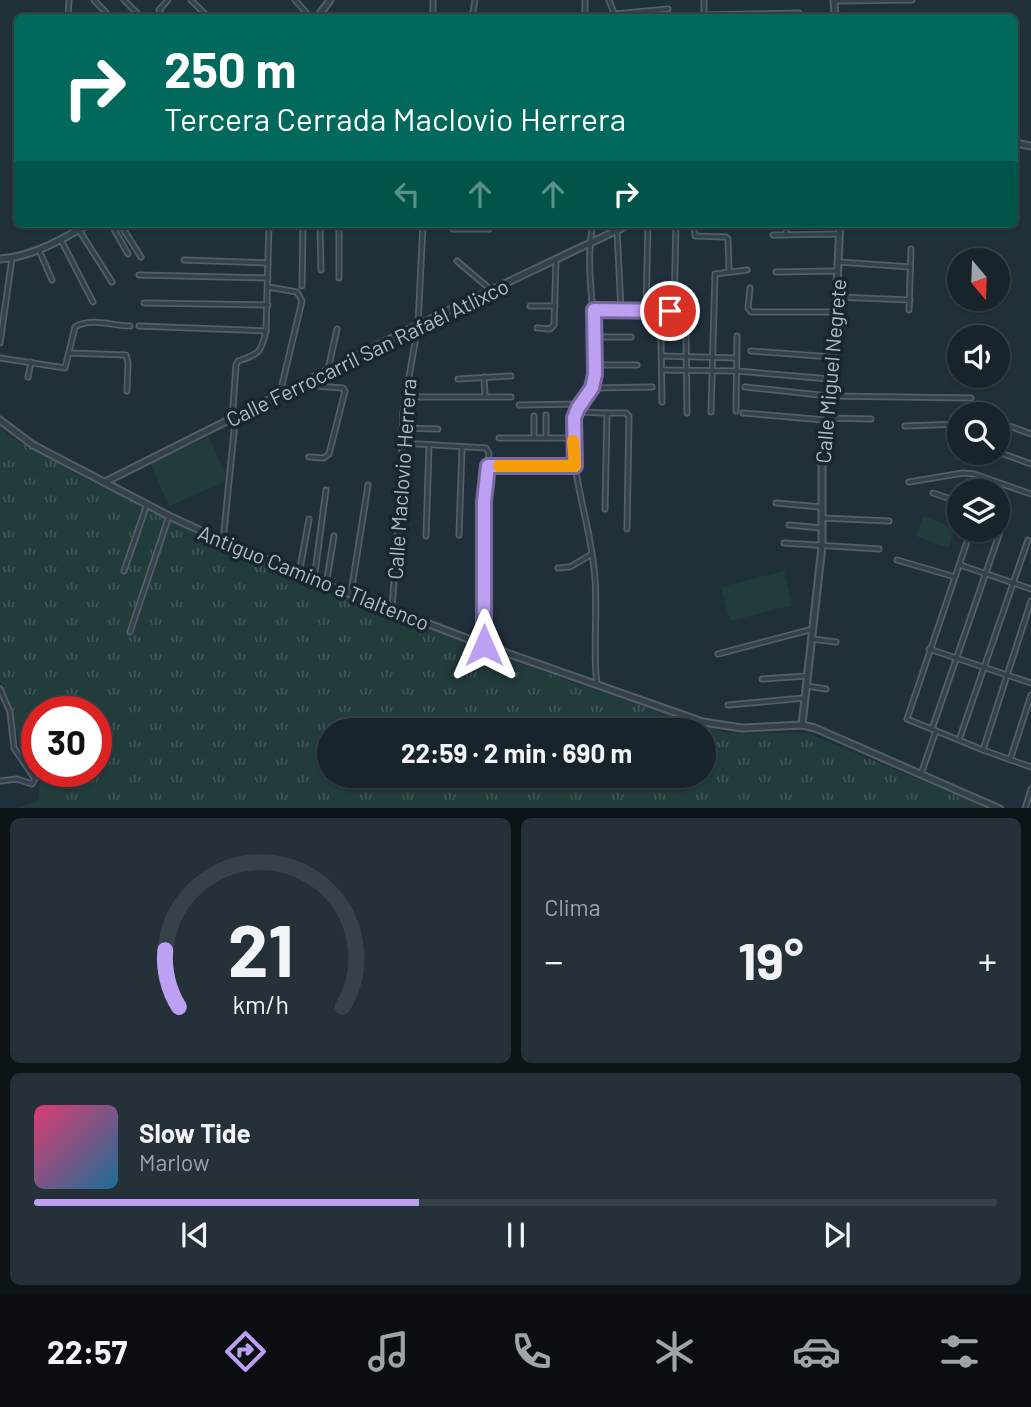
<!DOCTYPE html>
<html lang="es">
<meta charset="utf-8">
<style>
body{margin:0;font-family:Barlow,sans-serif;background:#253038;color:#f1f3f6;height:100vh;display:flex;flex-direction:column;font-size:26px;white-space:nowrap}
*{box-sizing:border-box;margin:0}
p{font-size:23px;color:#9fa4a9}
.icon{flex:none;width:38px;height:38px;fill:none;stroke:currentColor;stroke-width:2;stroke-linecap:round;stroke-linejoin:round}
.map{position:relative;height:808px;overflow:hidden}
.details{display:flex;flex-direction:column;gap:10px;padding:10px;background:#0d1418;flex:1}
.details>*{flex:none}
.top-card{position:absolute;left:14px;top:14px;width:1004px;height:214px;border-radius:10px;box-shadow:0 2px 5px #0004,0 0 0 2px #364148;background:#00695c;color:#fff;overflow:hidden}
.needle{width:46px;rotate:161deg}
.buttons{position:absolute;left:947px;top:248px;display:grid;gap:14px}
.buttons a{display:grid;place-items:center;width:63px;height:63px;border-radius:50%;background:#18242c;box-shadow:0 2px 5px #0004,0 0 0 2px #364148;font-size:35px}
.speed{position:absolute;left:21px;top:696px;display:flex;gap:14px;font-size:35px;font-weight:700;text-align:center}
.speed>*{display:grid;place-content:center;width:91px;height:91px;border-radius:50%;background:#18242c;box-shadow:0 2px 5px #0004,0 0 0 2px #364148;line-height:1}
.speed .limit{border:10px solid #d22;background:#fff;color:#111}
.pin{position:absolute;display:grid;place-items:center;width:60px;height:60px;color:#fff;margin:-30px;border:4px solid #fff;border-radius:50%;box-shadow:0 2px 7px #0007}
.me{position:absolute;width:77px;margin:-38px;rotate:0deg;stroke-linejoin:round;filter:drop-shadow(0 0 5px #0008)}
.turn{display:flex;align-items:center;gap:24px;height:147px;padding:0 35px;font-size:32px}
.turn .icon{width:91px;height:91px;stroke-width:2.5}
.turn b{display:block;font-size:49px;line-height:60px}
.lanes{display:flex;align-items:center;height:66px;padding:0 35px;background:#0003;justify-content:center;gap:35px;direction:ltr}
.lanes .off{opacity:.35}
.big{font-size:52px;font-weight:700;line-height:1.1}
.details .widget{flex:1;display:flex;flex-direction:column;justify-content:center;gap:10px;min-width:0;padding:0 24px;border-radius:10px;background:#253038}
.details .dial{align-items:center;gap:0}
.dial svg{height:182px;overflow:visible;fill:none;stroke:#364148;stroke-width:7;stroke-linecap:round;text-anchor:middle}
.dial text{fill:#f1f3f6;stroke:none}
.song{display:flex;align-items:center;gap:21px}
.cover{width:84px;height:84px;border-radius:10px;background:linear-gradient(135deg,hsl(340 70% 55%),hsl(200 70% 35%))}
.played{height:7px;border-radius:4px;background:linear-gradient(90deg,#bca0f2 40%,#364148 40%)}
.keys{display:flex;justify-content:space-around;direction:ltr}
.heat{display:flex;justify-content:space-between;align-items:center;font-size:38px;direction:ltr}
.details .tiles{flex:1;display:grid;gap:10px;grid-template-columns:1fr 1fr}
.widget:last-child{grid-column:span 2}
.trip{position:absolute;left:317px;top:718px;width:399px;height:70px;border-radius:35px;background:#18242c;box-shadow:0 2px 5px #0004,0 0 0 2px #364148;font-weight:700;line-height:70px;text-align:center}
.tab-bar{display:flex;height:112px;justify-content:space-around;align-items:center;background:#0a0e12;color:#9fa4a9}
.tab-bar .icon{width:49px;height:49px}
.tab-bar .selected{color:#bca0f2}
.tab-bar b{font-size:32px;color:#f1f3f6}
.map>svg:first-child{display:block}
</style>
<div class="map">
<svg width="1031" height="809" viewBox="0 0 1031 809">
<defs>
<pattern id="grass-tufts" width="24" height="20" patternUnits="userSpaceOnUse" patternTransform="scale(1.75)"><rect width="24" height="20" fill="#223c3b"/><path d="M3 7l-1-3M5 7V3M7 7l1-3M15 17l-1-3M17 17v-4M19 17l1-3" fill="none" stroke="#405656"/></pattern>
</defs>
<rect width="100%" height="100%" fill="#20303b"/>
<path fill="url(#grass-tufts)" fill-rule="evenodd" d="M0,429L19,442L302,580L579,685L727,733H807L987,808H17L38,801L40,779L21,753L12,709L0,681ZM37,712H96V772H37ZM329,730H704V775H329Z"/>
<g fill="#223c3b">
<path d="M209,437L228,480L169,506L150,463Z"/>
<path d="M923,516L955,528L948,548L916,536Z"/>
<path d="M784,571L792,605L730,621L721,587Z"/>
</g>
<g fill="none" stroke-linecap="round" stroke-linejoin="round">
<g stroke="#525f69" stroke-width="7">
<g id="minor">
<path d="M94,0L111,18"/>
<path d="M124,0L138,14"/>
<path d="M191,0L209,18"/>
<path d="M295,0L311,18"/>
<path d="M433,0V18"/>
<path d="M609,0L616,18"/>
<path d="M704,0V18"/>
<path d="M834,1L912,0"/>
<path d="M615,14L668,9"/>
<path d="M704,15L799,13"/>
<path d="M68,18L69,0"/>
<path d="M164,18L159,10L168,0"/>
<path d="M472,18L475,0"/>
<path d="M585,18V1"/>
<path d="M111,224L128,254"/>
<path d="M120,224L141,257"/>
<path d="M297,224L423,225"/>
<path d="M453,224V229H489"/>
<path d="M593,224C584,268 596,317 596,362C596,370 595,381 592,389C585,402 574,409 573,426C571,475 589,520 594,568C599,607 592,646 597,685"/>
<path d="M694,224L695,236L726,237L728,239L729,270"/>
<path d="M320,225L321,270"/>
<path d="M339,225V278"/>
<path d="M79,230L112,282"/>
<path d="M617,230L621,310"/>
<path d="M773,235L840,234"/>
<path d="M786,235V224"/>
<path d="M61,240L93,302"/>
<path d="M39,250L52,280"/>
<path d="M184,260L268,263"/>
<path d="M457,261L490,289"/>
<path d="M839,262L910,267"/>
<path d="M776,272L836,271"/>
<path d="M139,275L268,278"/>
<path d="M302,286L303,224"/>
<path d="M268,287L297,292L302,301L280,393"/>
<path d="M750,288L748,308L751,312H836"/>
<path d="M837,297L910,300"/>
<path d="M144,303L268,305"/>
<path d="M530,306H555"/>
<path d="M594,310H674L676,224"/>
<path d="M646,310L648,224"/>
<path d="M909,310L911,249"/>
<path d="M139,326L266,331"/>
<path d="M537,328L550,329L554,325L556,260"/>
<path d="M686,333L687,413"/>
<path d="M595,337H631"/>
<path d="M661,340L662,402"/>
<path d="M0,343L12,258"/>
<path d="M751,351L832,357"/>
<path d="M69,353L126,355L128,363L127,391"/>
<path d="M662,356L737,358"/>
<path d="M0,358L65,368L75,327C91,317 112,326 130,326"/>
<path d="M596,365H637"/>
<path d="M328,370L337,329"/>
<path d="M662,370L737,371L830,379"/>
<path d="M28,377L31,362"/>
<path d="M484,377L485,396"/>
<path d="M458,379L511,376"/>
<path d="M299,385L343,388L345,391L329,454L324,458L309,457"/>
<path d="M745,387L829,396L971,398"/>
<path d="M592,388L652,387"/>
<path d="M405,397H511"/>
<path d="M519,405L580,404"/>
<path d="M736,411L737,336"/>
<path d="M577,412L607,413L605,509"/>
<path d="M711,412L715,274L747,270"/>
<path d="M607,413H626L629,416L627,529"/>
<path d="M743,413L825,420"/>
<path d="M546,415V438"/>
<path d="M534,416V437"/>
<path d="M826,418L871,419"/>
<path d="M998,425L1012,427L1031,434"/>
<path d="M905,426L959,424"/>
<path d="M402,428L438,429"/>
<path d="M499,438H573"/>
<path d="M402,443L486,448L489,453L488,466H575"/>
<path d="M998,452L1031,464"/>
<path d="M909,482L963,473L974,474L1031,494"/>
<path d="M985,492L990,481"/>
<path d="M933,493L959,502"/>
<path d="M776,503L821,507"/>
<path d="M823,518L889,521"/>
<path d="M789,525L822,528"/>
<path d="M971,530L907,719L983,750L1031,767"/>
<path d="M459,535L462,448"/>
<path d="M426,536L429,446"/>
<path d="M223,541L235,422L233,407L236,365L238,361C259,354 261,353 266,331L269,224"/>
<path d="M784,543L879,549"/>
<path d="M897,560L955,577"/>
<path d="M960,565L1031,589"/>
<path d="M558,568L570,567L592,554"/>
<path d="M124,571L147,504"/>
<path d="M299,574L309,519"/>
<path d="M314,580L326,490"/>
<path d="M326,585L334,536"/>
<path d="M351,593L368,485"/>
<path d="M392,609L401,483L403,412L418,325L423,224"/>
<path d="M130,632L169,516"/>
<path d="M812,639L836,642"/>
<path d="M484,645V502L488,466"/>
<path d="M929,649L1031,683"/>
<path d="M718,654L813,629"/>
<path d="M762,679L806,676"/>
<path d="M807,686L826,689"/>
<path d="M0,689L10,712L14,748L35,779L32,784L17,779L0,781"/>
<path d="M728,705L804,698"/>
<path d="M932,729L1000,532"/>
<path d="M959,740L1028,540"/>
<path d="M983,750L1031,601"/>
<path d="M1010,760L1031,695"/>
<path d="M921,774L936,731"/>
<path d="M1025,809L1031,789"/>
</g>
</g>
<g stroke="#525f69" stroke-width="9">
<g id="tertiary">
<path d="M834,0L835,18"/>
<path d="M317,18L330,0"/>
<path d="M1015,143L1031,146"/>
<path d="M0,259C32,257 61,240 89,224"/>
<path d="M0,420L33,445L169,516L223,541L314,580L484,645L703,722L742,728L802,725L815,728L1000,809"/>
<path d="M105,482L418,325L630,224"/>
<path d="M802,725L822,546V457L834,342L840,224"/>
</g>
</g>
<use href="#minor" stroke="#34414b" stroke-width="3.5"/>
<use href="#tertiary" stroke="#34414b" stroke-width="5"/>
</g>
<g fill="none" stroke-linecap="round" stroke-linejoin="round">
<g stroke="#7a689d" stroke-width="18">
<path id="route" d="M484,645V502L488,466H575L574,418L578,408L592,388L595,374L594,310L670,311"/>
</g>
<use href="#route" stroke="#bca0f2" stroke-width="12"/>
<path stroke="#f59e0b" stroke-width="12" d="M499,466H575L573,441"/>
</g>
<g text-anchor="middle" dominant-baseline="central" stroke-width="7" stroke-linejoin="round" paint-order="stroke">
<g font-size="21" fill="#afbcc7" stroke="#192630">
<text transform="translate(367 352) rotate(-26)">Calle Ferrocarril San Rafaél Atlixco</text>
<text transform="translate(830 371) rotate(-85)">Calle Miguel Negrete</text>
<text transform="translate(401 479) rotate(-86)">Calle Maclovio Herrera</text>
<text transform="translate(314 577) rotate(22)">Antiguo Camino a Tlaltenco</text>
</g>
</g>
</svg>
<div class="buttons">
<a><svg class="needle" viewBox="-14 -14 28 28"><path d="M0-13l5 13h-10z" fill="#e53935"/><path d="M0 13l5-13h-10z" fill="#9fa4a9"/></svg></a>
<a><svg class="icon" aria-label="sound" viewBox="0 0 24 24"><path d="M4 9h4l5-4v14l-5-4H4zM17 9q2 3 0 6"/></svg></a>
<a><svg class="icon" aria-label="search" viewBox="0 0 24 24"><circle cx="10" cy="10" r="6"/><path d="M15 15l6 6"/></svg></a>
<a><svg class="icon" aria-label="layers" viewBox="0 0 24 24"><path d="M12 4l9 5-9 5-9-5zM3 14l9 5 9-5"/></svg></a>
</div>
<div class="speed"><div class="limit">30</div></div>
<div class="pin" style="left:670px;top:311px;background:#d93025"><svg class="icon" aria-label="arrive" viewBox="0 0 24 24"><path d="M6 21V4h12l-3 4 3 4H6"/></svg></div>
<svg class="me" style="left:484px;top:645px" viewBox="-20 -20 40 40"><path d="M0-17L14 15 0 8-14 15z" fill="#bca0f2" stroke="#fff" stroke-width="4"/></svg>
<div class="trip">22:59 · 2 min · 690 m</div>
<div class="top-card">
<div class="turn"><svg class="icon" aria-label="right" viewBox="0 0 24 24"><path d="M7 20v-9h11M14 6l5 5-5 5"/></svg><div><b>250 m</b>Tercera Cerrada Maclovio Herrera</div></div>
<div class="lanes"><svg class="icon off" aria-label="left" viewBox="0 0 24 24"><path d="M17 20v-9H6M10 6l-5 5 5 5"/></svg><svg class="icon off" aria-label="ahead" viewBox="0 0 24 24"><path d="M12 20V5M6 11l6-6 6 6"/></svg><svg class="icon off" aria-label="ahead" viewBox="0 0 24 24"><path d="M12 20V5M6 11l6-6 6 6"/></svg><svg class="icon" aria-label="right" viewBox="0 0 24 24"><path d="M7 20v-9h11M14 6l5 5-5 5"/></svg></div>
</div>
</div>
<section class="details">
<div class="tiles">
<div class="widget dial"><svg viewBox="0 0 100 80">
<path d="M14 69A42 42 0 1 1 86 69"/>
<path d="M14 69A42 42 0 0 1 8 44" stroke="#bca0f2"/>
<text x="50" y="56" font-size="32" font-weight="700">21</text>
<text x="50" y="72" font-size="11">km/h</text>
</svg></div>
<div class="widget"><p>Clima</p>
<div class="heat"><a>−</a><b class="big">19°</b><a>+</a></div>
</div>
<div class="widget">
<div class="song"><i class="cover"></i><div><b>Slow Tide</b><p>Marlow</p></div></div>
<div class="played"></div>
<div class="keys"><svg class="icon" aria-label="previous" viewBox="0 0 24 24"><path d="M18 5L8 12l10 7zM5 5v14"/></svg><svg class="icon" aria-label="pause" viewBox="0 0 24 24"><path d="M8 5v14M16 5v14"/></svg><svg class="icon" aria-label="next" viewBox="0 0 24 24"><path d="M6 5l10 7-10 7zM19 5v14"/></svg></div>
</div>
</div>
</section>
<nav class="tab-bar">
<b>22:57</b>
<svg class="icon selected" aria-label="directions" viewBox="0 0 24 24"><path d="M12 3l9 9-9 9-9-9zM9 14v-3h6M13 9l2 2-2 2"/></svg>
<svg class="icon" aria-label="music" viewBox="0 0 24 24"><path d="M9 18V5l10-2v13"/><circle cx="6" cy="18" r="3"/><circle cx="16" cy="16" r="3"/></svg>
<svg class="icon" aria-label="phone" viewBox="0 0 24 24"><path d="M5 4h4l2 5-3 2q2 4 5 5l2-3 5 2v4C11 20 4 13 5 4z"/></svg>
<svg class="icon" aria-label="climate" viewBox="0 0 24 24"><path d="M12 3v18M4 7l16 10M4 17L20 7"/></svg>
<svg class="icon" aria-label="car" viewBox="0 0 24 24"><path d="M5 17H2v-5l4-1 3-4h7l3 4 3 1v5h-3M9 17h6M6 11h13"/><circle cx="7" cy="17" r="2"/><circle cx="17" cy="17" r="2"/></svg>
<svg class="icon" aria-label="filters" viewBox="0 0 24 24"><path d="M4 7h16M4 17h16"/><circle cx="9" cy="7" r="2"/><circle cx="15" cy="17" r="2"/></svg>
</nav>
